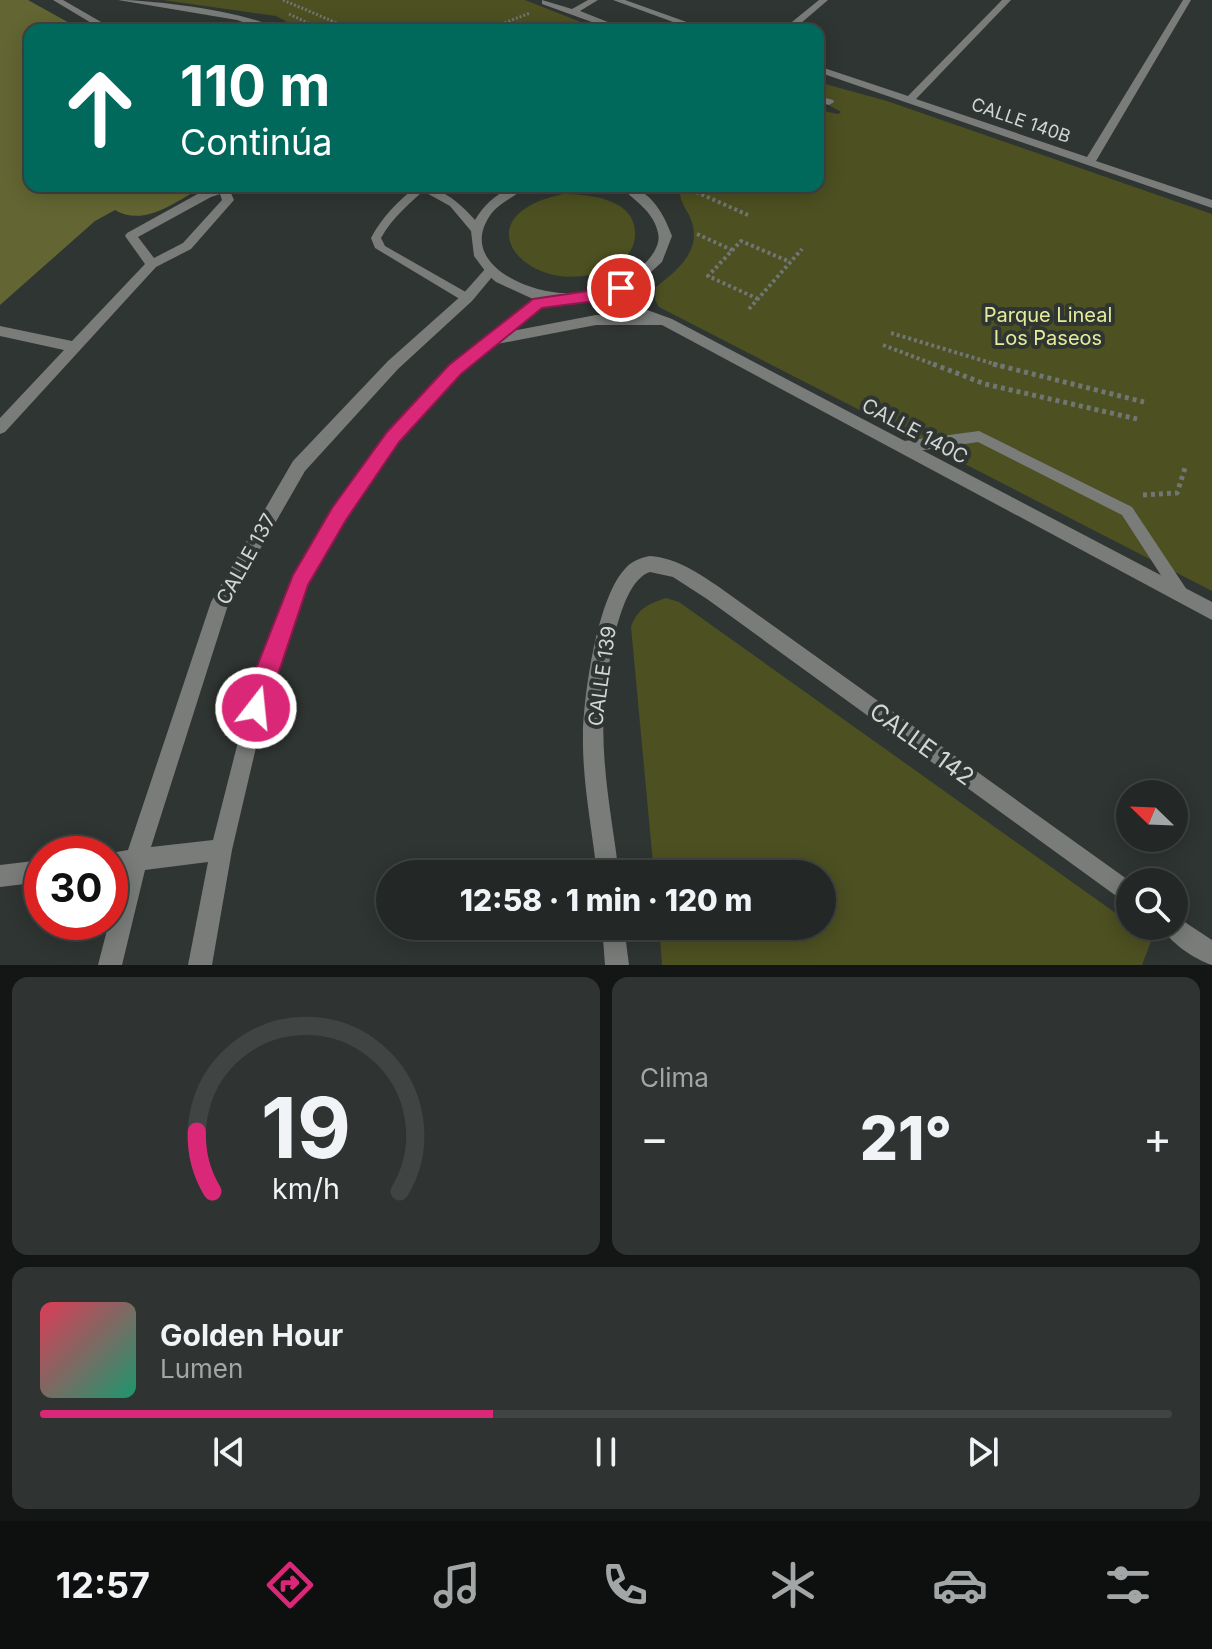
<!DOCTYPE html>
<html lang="es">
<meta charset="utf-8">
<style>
body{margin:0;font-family:Inter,sans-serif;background:#2f3432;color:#f1f3f6;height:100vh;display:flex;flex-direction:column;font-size:30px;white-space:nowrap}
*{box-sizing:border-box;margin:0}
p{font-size:26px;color:#a3a6a7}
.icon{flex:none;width:44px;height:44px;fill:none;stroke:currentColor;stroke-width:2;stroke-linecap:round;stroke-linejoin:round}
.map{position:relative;height:965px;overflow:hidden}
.sheet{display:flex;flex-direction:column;gap:12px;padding:12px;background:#131615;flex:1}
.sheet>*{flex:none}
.guide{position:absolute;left:24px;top:24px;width:800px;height:168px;border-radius:16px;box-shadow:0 4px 20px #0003,0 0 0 2px #404443;background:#00695c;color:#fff;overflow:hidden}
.needle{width:52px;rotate:293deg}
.tools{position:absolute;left:1116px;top:780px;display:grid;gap:16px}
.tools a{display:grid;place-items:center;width:72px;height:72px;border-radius:50%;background:#232826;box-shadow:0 4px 20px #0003,0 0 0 2px #404443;font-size:40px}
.speed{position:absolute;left:24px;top:836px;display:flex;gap:16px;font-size:40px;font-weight:700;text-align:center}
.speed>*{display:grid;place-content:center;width:104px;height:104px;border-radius:50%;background:#232826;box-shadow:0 4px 20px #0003,0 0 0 2px #404443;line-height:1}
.speed .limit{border:12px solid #d22;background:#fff;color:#111}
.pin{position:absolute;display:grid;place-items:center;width:68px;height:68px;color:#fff;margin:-34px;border:4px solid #fff;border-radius:50%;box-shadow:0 2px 8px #0007}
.me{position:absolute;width:88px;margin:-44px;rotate:16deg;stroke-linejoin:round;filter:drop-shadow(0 0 6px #0008)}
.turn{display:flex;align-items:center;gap:28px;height:168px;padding:0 24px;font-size:36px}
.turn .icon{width:104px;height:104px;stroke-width:2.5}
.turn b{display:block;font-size:56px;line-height:68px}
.big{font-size:60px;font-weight:800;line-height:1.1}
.sheet .tile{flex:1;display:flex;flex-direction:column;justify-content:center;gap:12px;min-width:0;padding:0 28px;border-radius:16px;background:#2f3432}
.sheet .dial{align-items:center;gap:0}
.dial svg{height:208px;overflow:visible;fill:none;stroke:#404443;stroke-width:7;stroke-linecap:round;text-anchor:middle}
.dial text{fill:#f1f3f6;stroke:none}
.song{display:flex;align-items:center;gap:24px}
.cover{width:96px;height:96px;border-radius:12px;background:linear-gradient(135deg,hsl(350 70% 55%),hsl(160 70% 35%))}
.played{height:8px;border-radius:4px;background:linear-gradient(90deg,#db2777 40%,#404443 40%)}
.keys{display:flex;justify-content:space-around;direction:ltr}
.heat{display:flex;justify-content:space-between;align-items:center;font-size:44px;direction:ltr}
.sheet .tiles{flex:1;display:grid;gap:12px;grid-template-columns:1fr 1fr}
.tile:last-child{grid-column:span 2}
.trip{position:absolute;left:376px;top:860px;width:460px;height:80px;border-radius:40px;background:#232826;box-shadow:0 4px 20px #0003,0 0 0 2px #404443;font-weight:800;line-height:80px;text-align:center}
.tabs{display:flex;height:128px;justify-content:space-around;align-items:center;background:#0e100f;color:#a3a6a7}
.tabs .icon{width:56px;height:56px}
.tabs .selected{color:#db2777}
.tabs b{font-size:36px;color:#f1f3f6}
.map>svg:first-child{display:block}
</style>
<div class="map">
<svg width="1212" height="965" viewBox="0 0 1212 965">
<rect width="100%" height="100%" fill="#2f3532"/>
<g fill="#4d5021">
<path d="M163,0H525L601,30H302L276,16Z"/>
<path d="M818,82L887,101L1212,214V591L659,307L655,300L656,287C679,269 705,248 689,215C683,204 678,198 681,186H818V110L838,114L841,112L818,99Z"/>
<path d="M563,194C589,194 637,199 635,235C635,246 629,255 621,261C544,314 446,219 563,194Z"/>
<path d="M666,598L679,602L1152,939L1142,965H662L659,926H822V874H654L631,627C638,608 648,604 666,598Z"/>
</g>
<path fill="#636632" d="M0,0H28L82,30H30V186H204C178,200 145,228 115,210L95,221L0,305Z"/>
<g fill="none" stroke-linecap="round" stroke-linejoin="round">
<g stroke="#707673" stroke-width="3" stroke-dasharray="2 2" stroke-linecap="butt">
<path d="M283,0L353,30"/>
<path d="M289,14L323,30"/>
<path d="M339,24H363L382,30"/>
<path d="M486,30L530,13"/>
</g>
<g stroke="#707673" stroke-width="4" stroke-dasharray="3 3" stroke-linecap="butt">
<path d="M685,187L748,215"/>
<path d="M697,234L732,250"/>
<path d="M758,299L708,276L741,241L790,262"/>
<path d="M749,309L802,249"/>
<path d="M891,333L1001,366"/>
<path d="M883,345L938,366"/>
</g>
<g stroke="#707673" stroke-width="5" stroke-dasharray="4 4" stroke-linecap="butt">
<path d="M933,364L985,384L1137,419"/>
<path d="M993,364L1144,402"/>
<path d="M1143,495L1177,493L1185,468"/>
</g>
<g fill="#7a7c7a" fill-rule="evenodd">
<path d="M417,186L427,187C410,204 393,216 381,238L385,246L471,295V301H463L375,248L371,238C382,217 398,201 417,186Z"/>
<path d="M979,431L1132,507L1187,590L1190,595L1187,600L1182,602L1177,600L1122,515L978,442L904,453L899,451L897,447L899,443L904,441Z"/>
</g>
<g fill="#7a7c7a" fill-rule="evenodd">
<path d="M542,0L572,9L588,0H598L580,11L628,30H614L542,4Z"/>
<path d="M613,0H625L709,30H695Z"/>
<path d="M1002,0H1011L916,99L1087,157L1183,0H1191L1096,161L1212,200V208L818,72V66L908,96Z"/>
<path d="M818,96L833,100L834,102L829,105L818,102Z"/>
<path d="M223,186H238L230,191L234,200L191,249L156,267L5,432L0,434V418L64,350L0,336V326L72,341L145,264L125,236L127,233L203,191ZM220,194L222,200L183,243L154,258L138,237L211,197Z"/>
<path d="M491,267L497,271L472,301L398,369L305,471L228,605L151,847L213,840L254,679L294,575L333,509L388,433L450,366L533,300L565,293L572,298L570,301L542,307L512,331L596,315L638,317L590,299V293L595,291L672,319L1212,602V620L662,325H596L497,344L460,374L398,441L345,519L307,585L272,679L232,850L212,965H188L208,862L145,870L122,965H98L122,872L110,874V854H105L128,850L211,602L293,461L388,361L462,295L486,268Z"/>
<path d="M650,556C677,558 698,573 719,587L1131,882L1130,906L707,599L673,577L650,572C611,584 601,715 604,751C606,792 614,833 619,874H597C592,828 582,781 583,734C584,694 597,600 624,570C631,561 640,558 650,556Z"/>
<path d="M42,860V882L0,887V865Z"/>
<path d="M1174,915L1212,940V965C1196,960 1168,942 1162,926H1174Z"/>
<path d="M602,926H624L629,965H605Z"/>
</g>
<g fill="#7a7c7a" fill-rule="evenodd">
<path d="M53,0H63L115,30H103Z"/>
<path d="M118,0C155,0 250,12 280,30H266L237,20Z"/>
<path d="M819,0H828L793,30H782Z"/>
<path d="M414,186C441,186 458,201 475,220C486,201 504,186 527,186C515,197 498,203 489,217C458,266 534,295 570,293C597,292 623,282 644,264C652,257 661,244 658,233C653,210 635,202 620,186C649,186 663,212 672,236L662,262L640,282L610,295L569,302L533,299L496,282L488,275L474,256L471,231L450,206Z"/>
</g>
</g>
<path fill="#db2777" stroke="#8e194d" stroke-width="2" d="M621,283L626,284V291L595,301L542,308L461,374L399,442L346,520L308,585L264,716L256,719L248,716L245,708L252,679L293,575L332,508L387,432L449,365L533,299L595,290Z"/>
<g text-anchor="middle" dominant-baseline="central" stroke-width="8" stroke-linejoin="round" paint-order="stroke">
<g font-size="18" fill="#d1d5d3" stroke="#2f3532">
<text transform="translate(1021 120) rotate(19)">CALLE 140B</text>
</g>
<g font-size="20" fill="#e5eb99" stroke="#2f3532">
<text x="1048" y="315">Parque Lineal<tspan x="1048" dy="23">Los Paseos</tspan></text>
</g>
<g font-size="20" fill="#d1d5d3" stroke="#2f3532">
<text transform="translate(915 431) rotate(28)">CALLE 140C</text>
<text transform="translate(246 559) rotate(-61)">CALLE 137</text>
<text transform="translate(602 676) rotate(-82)">CALLE 139</text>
</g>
<g font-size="24" fill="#d1d5d3" stroke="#2f3532">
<text transform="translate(922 744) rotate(36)">CALLE 142</text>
</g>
</g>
</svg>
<div class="tools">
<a><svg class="needle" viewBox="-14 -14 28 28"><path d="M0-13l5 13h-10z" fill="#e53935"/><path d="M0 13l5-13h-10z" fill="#a3a6a7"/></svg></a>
<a><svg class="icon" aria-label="search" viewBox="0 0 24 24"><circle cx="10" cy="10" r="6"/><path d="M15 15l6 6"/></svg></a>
</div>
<div class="speed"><div class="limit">30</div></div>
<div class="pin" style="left:621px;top:288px;background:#d93025"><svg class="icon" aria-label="arrive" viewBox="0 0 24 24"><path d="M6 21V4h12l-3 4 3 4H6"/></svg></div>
<svg class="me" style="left:256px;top:708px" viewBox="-20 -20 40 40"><circle r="17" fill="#db2777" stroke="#fff" stroke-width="3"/><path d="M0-11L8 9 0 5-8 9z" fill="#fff"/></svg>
<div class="trip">12:58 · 1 min · 120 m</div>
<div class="guide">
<div class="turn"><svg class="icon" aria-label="ahead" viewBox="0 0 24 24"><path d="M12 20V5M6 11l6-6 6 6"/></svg><div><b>110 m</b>Continúa</div></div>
</div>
</div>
<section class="sheet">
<div class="tiles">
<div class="tile dial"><svg viewBox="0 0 100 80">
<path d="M14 69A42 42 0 1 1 86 69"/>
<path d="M14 69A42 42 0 0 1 8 46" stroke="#db2777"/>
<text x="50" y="56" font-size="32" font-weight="700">19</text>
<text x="50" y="72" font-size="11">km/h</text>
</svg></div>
<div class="tile"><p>Clima</p>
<div class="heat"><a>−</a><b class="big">21°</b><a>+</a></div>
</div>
<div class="tile">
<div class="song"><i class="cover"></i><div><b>Golden Hour</b><p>Lumen</p></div></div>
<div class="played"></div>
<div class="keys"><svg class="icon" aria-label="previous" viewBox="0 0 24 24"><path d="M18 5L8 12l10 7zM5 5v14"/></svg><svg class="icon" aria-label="pause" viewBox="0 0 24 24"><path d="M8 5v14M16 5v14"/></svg><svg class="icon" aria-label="next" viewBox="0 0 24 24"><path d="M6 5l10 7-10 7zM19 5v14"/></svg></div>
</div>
</div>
</section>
<nav class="tabs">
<b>12:57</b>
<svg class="icon selected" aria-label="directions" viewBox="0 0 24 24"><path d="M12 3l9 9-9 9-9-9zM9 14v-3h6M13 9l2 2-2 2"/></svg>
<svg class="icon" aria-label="music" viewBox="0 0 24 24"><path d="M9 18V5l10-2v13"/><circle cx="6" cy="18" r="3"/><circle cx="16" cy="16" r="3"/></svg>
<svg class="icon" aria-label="phone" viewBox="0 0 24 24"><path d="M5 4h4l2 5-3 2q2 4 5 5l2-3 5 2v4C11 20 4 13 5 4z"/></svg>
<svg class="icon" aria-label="climate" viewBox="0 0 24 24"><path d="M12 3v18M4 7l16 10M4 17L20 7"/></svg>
<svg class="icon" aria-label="car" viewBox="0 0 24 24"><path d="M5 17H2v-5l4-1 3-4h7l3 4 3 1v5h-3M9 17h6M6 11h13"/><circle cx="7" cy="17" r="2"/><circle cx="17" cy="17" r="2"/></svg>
<svg class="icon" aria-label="filters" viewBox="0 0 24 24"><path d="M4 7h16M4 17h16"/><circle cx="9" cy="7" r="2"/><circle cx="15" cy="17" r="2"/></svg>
</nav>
